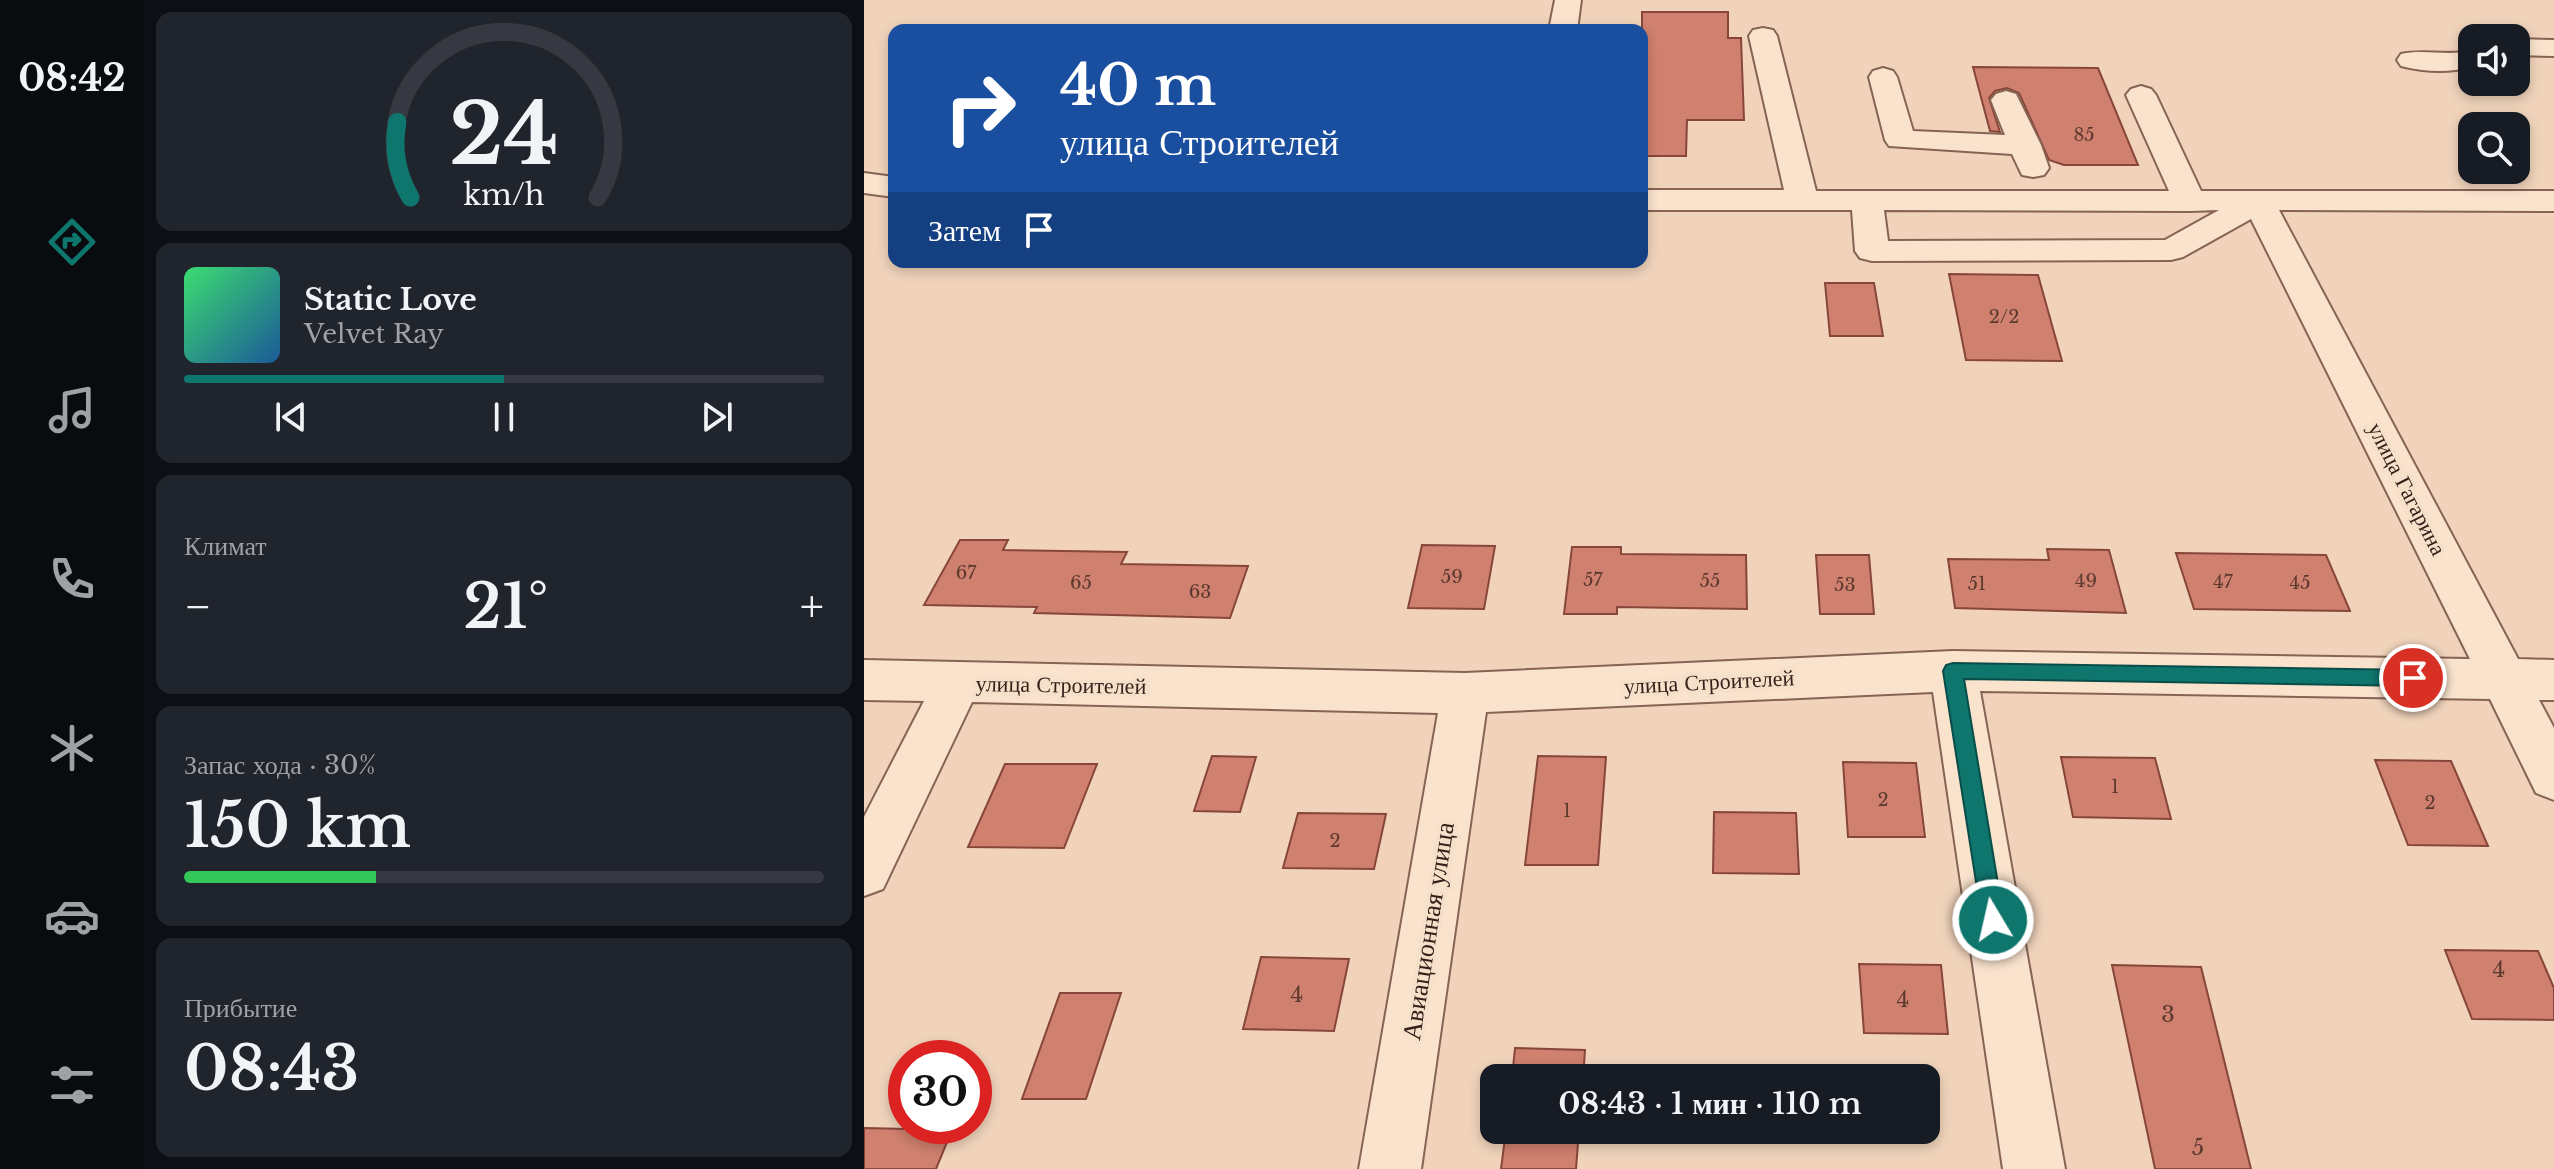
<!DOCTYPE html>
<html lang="ru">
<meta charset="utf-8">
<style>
body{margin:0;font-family:"Libre Baskerville",serif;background:#20242c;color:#f1f3f6;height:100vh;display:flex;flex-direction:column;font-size:30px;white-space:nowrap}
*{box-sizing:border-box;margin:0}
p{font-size:26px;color:#9ea1a6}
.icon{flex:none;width:44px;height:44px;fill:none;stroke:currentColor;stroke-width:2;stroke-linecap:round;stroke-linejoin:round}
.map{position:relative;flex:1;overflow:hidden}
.drawer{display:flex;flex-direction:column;gap:12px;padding:12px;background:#0d0f14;width:720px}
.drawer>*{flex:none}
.banner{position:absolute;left:24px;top:24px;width:760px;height:244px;border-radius:16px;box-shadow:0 4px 12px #0003;background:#1a4fa0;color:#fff;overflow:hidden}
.fabs{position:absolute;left:1594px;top:24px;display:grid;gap:16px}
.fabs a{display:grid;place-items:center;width:72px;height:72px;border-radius:16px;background:#171b24;box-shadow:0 4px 12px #0003;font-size:40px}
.speed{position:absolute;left:24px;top:1040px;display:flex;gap:16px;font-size:40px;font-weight:700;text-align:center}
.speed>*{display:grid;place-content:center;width:104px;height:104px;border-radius:50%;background:#171b24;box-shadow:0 4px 12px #0003;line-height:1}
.speed .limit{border:12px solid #d22;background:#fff;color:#111}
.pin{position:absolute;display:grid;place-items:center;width:68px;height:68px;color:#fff;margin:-34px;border:4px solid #fff;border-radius:50%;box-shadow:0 2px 8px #0007}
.me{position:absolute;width:88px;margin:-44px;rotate:351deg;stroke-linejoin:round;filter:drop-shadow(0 0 6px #0008)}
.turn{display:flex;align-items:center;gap:28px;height:168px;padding:0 40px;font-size:36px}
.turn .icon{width:104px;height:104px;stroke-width:2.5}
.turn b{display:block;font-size:56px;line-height:68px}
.then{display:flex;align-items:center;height:76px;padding:0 40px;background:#0003;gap:16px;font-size:30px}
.big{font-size:60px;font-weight:600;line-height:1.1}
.drawer .widget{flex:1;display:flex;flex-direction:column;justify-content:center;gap:12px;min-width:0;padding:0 28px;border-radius:16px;background:#20242c}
.drawer .dial{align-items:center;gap:0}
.dial svg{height:208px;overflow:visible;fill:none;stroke:#363941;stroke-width:7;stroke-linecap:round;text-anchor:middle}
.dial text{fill:#f1f3f6;stroke:none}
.song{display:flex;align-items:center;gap:24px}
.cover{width:96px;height:96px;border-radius:12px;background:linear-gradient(135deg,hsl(140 70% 55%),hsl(210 70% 35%))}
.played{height:8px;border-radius:4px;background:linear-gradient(90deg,#0f766e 50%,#363941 50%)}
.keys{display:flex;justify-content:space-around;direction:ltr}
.heat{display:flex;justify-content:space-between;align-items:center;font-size:44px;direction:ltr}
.charge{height:12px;border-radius:6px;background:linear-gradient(90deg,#34c759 30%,#363941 0)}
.trip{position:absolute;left:616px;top:1064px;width:460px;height:80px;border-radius:16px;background:#171b24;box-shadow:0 4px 12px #0003;font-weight:600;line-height:80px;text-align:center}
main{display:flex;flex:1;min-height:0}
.tab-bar{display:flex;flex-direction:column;width:144px;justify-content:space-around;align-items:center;background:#090b0e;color:#9ea1a6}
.tab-bar .icon{width:56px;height:56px}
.tab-bar .active{color:#0f766e}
.tab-bar b{font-size:36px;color:#f1f3f6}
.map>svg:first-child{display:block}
</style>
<main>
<nav class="tab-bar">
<b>08:42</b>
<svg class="icon active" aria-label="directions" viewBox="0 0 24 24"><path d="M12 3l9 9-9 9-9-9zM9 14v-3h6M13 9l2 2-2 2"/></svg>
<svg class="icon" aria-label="music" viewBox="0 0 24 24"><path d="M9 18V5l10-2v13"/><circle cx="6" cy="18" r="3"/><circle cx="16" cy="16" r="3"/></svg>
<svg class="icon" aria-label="phone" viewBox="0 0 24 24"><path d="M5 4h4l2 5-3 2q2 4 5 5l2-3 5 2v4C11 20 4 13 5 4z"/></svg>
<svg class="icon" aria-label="climate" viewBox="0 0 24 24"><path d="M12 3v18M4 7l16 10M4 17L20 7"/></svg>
<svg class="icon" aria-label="car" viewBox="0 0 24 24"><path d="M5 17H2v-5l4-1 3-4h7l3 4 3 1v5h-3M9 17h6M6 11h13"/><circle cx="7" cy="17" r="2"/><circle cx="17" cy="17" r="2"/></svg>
<svg class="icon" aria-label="filters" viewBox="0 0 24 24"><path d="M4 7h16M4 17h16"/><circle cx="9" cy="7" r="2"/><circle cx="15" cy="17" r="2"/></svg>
</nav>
<section class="drawer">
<div class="widget dial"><svg viewBox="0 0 100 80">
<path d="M14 69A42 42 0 1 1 86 69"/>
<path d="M14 69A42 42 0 0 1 9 40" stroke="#0f766e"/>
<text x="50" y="56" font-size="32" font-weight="700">24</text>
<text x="50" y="72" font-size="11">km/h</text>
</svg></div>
<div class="widget">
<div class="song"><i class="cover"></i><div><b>Static Love</b><p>Velvet Ray</p></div></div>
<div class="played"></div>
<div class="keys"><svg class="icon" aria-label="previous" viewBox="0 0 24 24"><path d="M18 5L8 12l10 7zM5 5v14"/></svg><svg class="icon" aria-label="pause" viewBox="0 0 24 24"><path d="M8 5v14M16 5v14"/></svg><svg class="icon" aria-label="next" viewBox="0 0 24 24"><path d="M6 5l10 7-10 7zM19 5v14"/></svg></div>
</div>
<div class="widget"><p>Климат</p>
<div class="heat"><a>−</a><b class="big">21°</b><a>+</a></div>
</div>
<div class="widget"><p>Запас хода · 30%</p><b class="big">150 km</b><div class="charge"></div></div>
<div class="widget"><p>Прибытие</p><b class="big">08:43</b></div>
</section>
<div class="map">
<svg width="1690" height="1169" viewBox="0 0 1690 1169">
<rect width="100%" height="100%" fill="#f0d3ba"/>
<g fill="#d0806e" stroke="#874639" stroke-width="2">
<path d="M778,12H864V38H877L880,120H823L822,156H778Z"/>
<path d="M1109,67L1234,68L1274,165H1200L1185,160L1155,93L1143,88L1131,91L1125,98L1136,132L1126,131Z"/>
<path d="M1085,274L1174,275L1198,361L1102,360Z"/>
<path d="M961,283H1010L1019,336H966Z"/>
<path d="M96,540H144L139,550L263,552L257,564L384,566L366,618L170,613L173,607L60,605Z"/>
<path d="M558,545L631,546L620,609L544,608Z"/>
<path d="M708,547H757V554L882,555L883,609L753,607V614H700Z"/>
<path d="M1183,549L1245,550L1262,613L1091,608L1084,559L1185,560Z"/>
<path d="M1312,553L1462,555L1486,611L1330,609Z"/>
<path d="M952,555H1005L1010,614H956Z"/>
<path d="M348,756L392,757L376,812L330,811Z"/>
<path d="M674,756L742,757L734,865H661Z"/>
<path d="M1197,757L1291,758L1307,819L1209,817Z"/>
<path d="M1511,760L1587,761L1624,846L1544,845Z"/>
<path d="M979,762L1052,763L1061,837H984Z"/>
<path d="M141,764H233L200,848L104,847Z"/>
<path d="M850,812L932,813L935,874L849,873Z"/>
<path d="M434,813L522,814L510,869L419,868Z"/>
<path d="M1581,950L1674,951L1690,988V1020L1608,1019Z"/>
<path d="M397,957L485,959L470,1031L379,1029Z"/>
<path d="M995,964L1077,965L1084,1034L1000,1033Z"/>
<path d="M1248,965L1337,967L1387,1169H1291Z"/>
<path d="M196,993H257L222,1099H158Z"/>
<path d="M651,1048L721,1050L719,1078H648Z"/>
<path d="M0,1128L88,1130L72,1169H0Z"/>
<path d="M642,1130H715L712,1169H637Z"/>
</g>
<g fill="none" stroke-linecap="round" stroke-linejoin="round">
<g stroke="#876354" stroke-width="4">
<g id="minor">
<path d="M691,0H717L713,30H685Z"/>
<path d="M899,28L909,30L913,36L952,191H1305L1262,95L1267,89L1277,86L1287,89L1292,95L1337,191H1690V211L1415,210L1654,659L1690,660V700H1675L1690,728V800L1672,793L1626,699L1116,691L1201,1169H1139L1069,692L622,712L557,1169H495L574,713L108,702L19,889L0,896V817L60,701L0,700V660L601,673L1089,651L1606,659L1387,219L1319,257L1307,260L1008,261L996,258L991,251L988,210H778V190H920L885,36L889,30ZM1020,210L1326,211L1355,210L1301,240L1024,241Z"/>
<path d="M1652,39L1690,40V56L1652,55Z"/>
<path d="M1608,51V67C1584,73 1561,72 1537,66L1533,60L1537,54C1559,49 1582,56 1608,51Z"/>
<path d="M1019,68L1029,71L1033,77L1049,131L1141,135L1127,100L1132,94L1142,91L1152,94L1177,145L1185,168L1180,175L1169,177L1158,175L1148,154L1025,146L1021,140L1005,77L1009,71Z"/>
<path d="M0,173L30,177V197L0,193Z"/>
</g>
</g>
<use href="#minor" fill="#fae3cd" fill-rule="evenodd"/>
</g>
<path fill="#0f766e" stroke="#0a4d48" stroke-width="2" d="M1089,663L1549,670L1556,672L1559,678L1556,684L1549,686L1100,679L1140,920L1137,928L1129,931L1121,928L1118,920L1079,671L1082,665Z"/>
<g text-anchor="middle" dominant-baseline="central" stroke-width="8" stroke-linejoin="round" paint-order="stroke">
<g font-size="18" fill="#5c392f">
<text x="1220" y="135">85</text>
<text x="1140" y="317">2/2</text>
<text x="102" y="573">67</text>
<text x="588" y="577">59</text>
<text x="729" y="580">57</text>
<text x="846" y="581">55</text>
<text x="1222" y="581">49</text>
<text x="1359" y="582">47</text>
<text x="217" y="583">65</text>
<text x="1436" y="583">45</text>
<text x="1113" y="584">51</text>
<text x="981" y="585">53</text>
<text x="336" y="592">63</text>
<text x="1251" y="787">1</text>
<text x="1019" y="800">2</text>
<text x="1566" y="803">2</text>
<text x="703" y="811">1</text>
<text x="471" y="841">2</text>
</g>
<g font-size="22" fill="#35211a" stroke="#f7e0ca">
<text transform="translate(1543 489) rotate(63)">улица Гагарина</text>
<text transform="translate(845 682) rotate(-3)">улица Строителей</text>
<text transform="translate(197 685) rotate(1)">улица Строителей</text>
</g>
<g font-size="22" fill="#5c392f">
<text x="1635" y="969">4</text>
<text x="433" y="994">4</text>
<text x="1039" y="999">4</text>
<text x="1304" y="1014">3</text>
<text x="1334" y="1147">5</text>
</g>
<g font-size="26" fill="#35211a" stroke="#f7e0ca">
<text transform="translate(564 931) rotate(-81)">Авиационная улица</text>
</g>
</g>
</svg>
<div class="fabs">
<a><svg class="icon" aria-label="sound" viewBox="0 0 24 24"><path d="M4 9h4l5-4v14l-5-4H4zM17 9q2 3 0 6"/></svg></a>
<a><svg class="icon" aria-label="search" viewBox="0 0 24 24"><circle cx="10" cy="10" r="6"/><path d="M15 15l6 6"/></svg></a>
</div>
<div class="speed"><div class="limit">30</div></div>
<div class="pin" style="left:1549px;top:678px;background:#d93025"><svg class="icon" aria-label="arrive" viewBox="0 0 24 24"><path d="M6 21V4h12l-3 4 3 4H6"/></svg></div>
<svg class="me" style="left:1129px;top:920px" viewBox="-20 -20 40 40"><circle r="17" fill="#0f766e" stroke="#fff" stroke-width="3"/><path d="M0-11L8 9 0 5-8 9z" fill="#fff"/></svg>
<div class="trip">08:43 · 1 мин · 110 m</div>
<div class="banner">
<div class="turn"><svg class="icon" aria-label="right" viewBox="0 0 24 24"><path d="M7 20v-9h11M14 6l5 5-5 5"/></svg><div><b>40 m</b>улица Строителей</div></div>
<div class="then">Затем<svg class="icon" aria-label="arrive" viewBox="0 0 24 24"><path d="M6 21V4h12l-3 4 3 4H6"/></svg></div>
</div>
</div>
</main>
